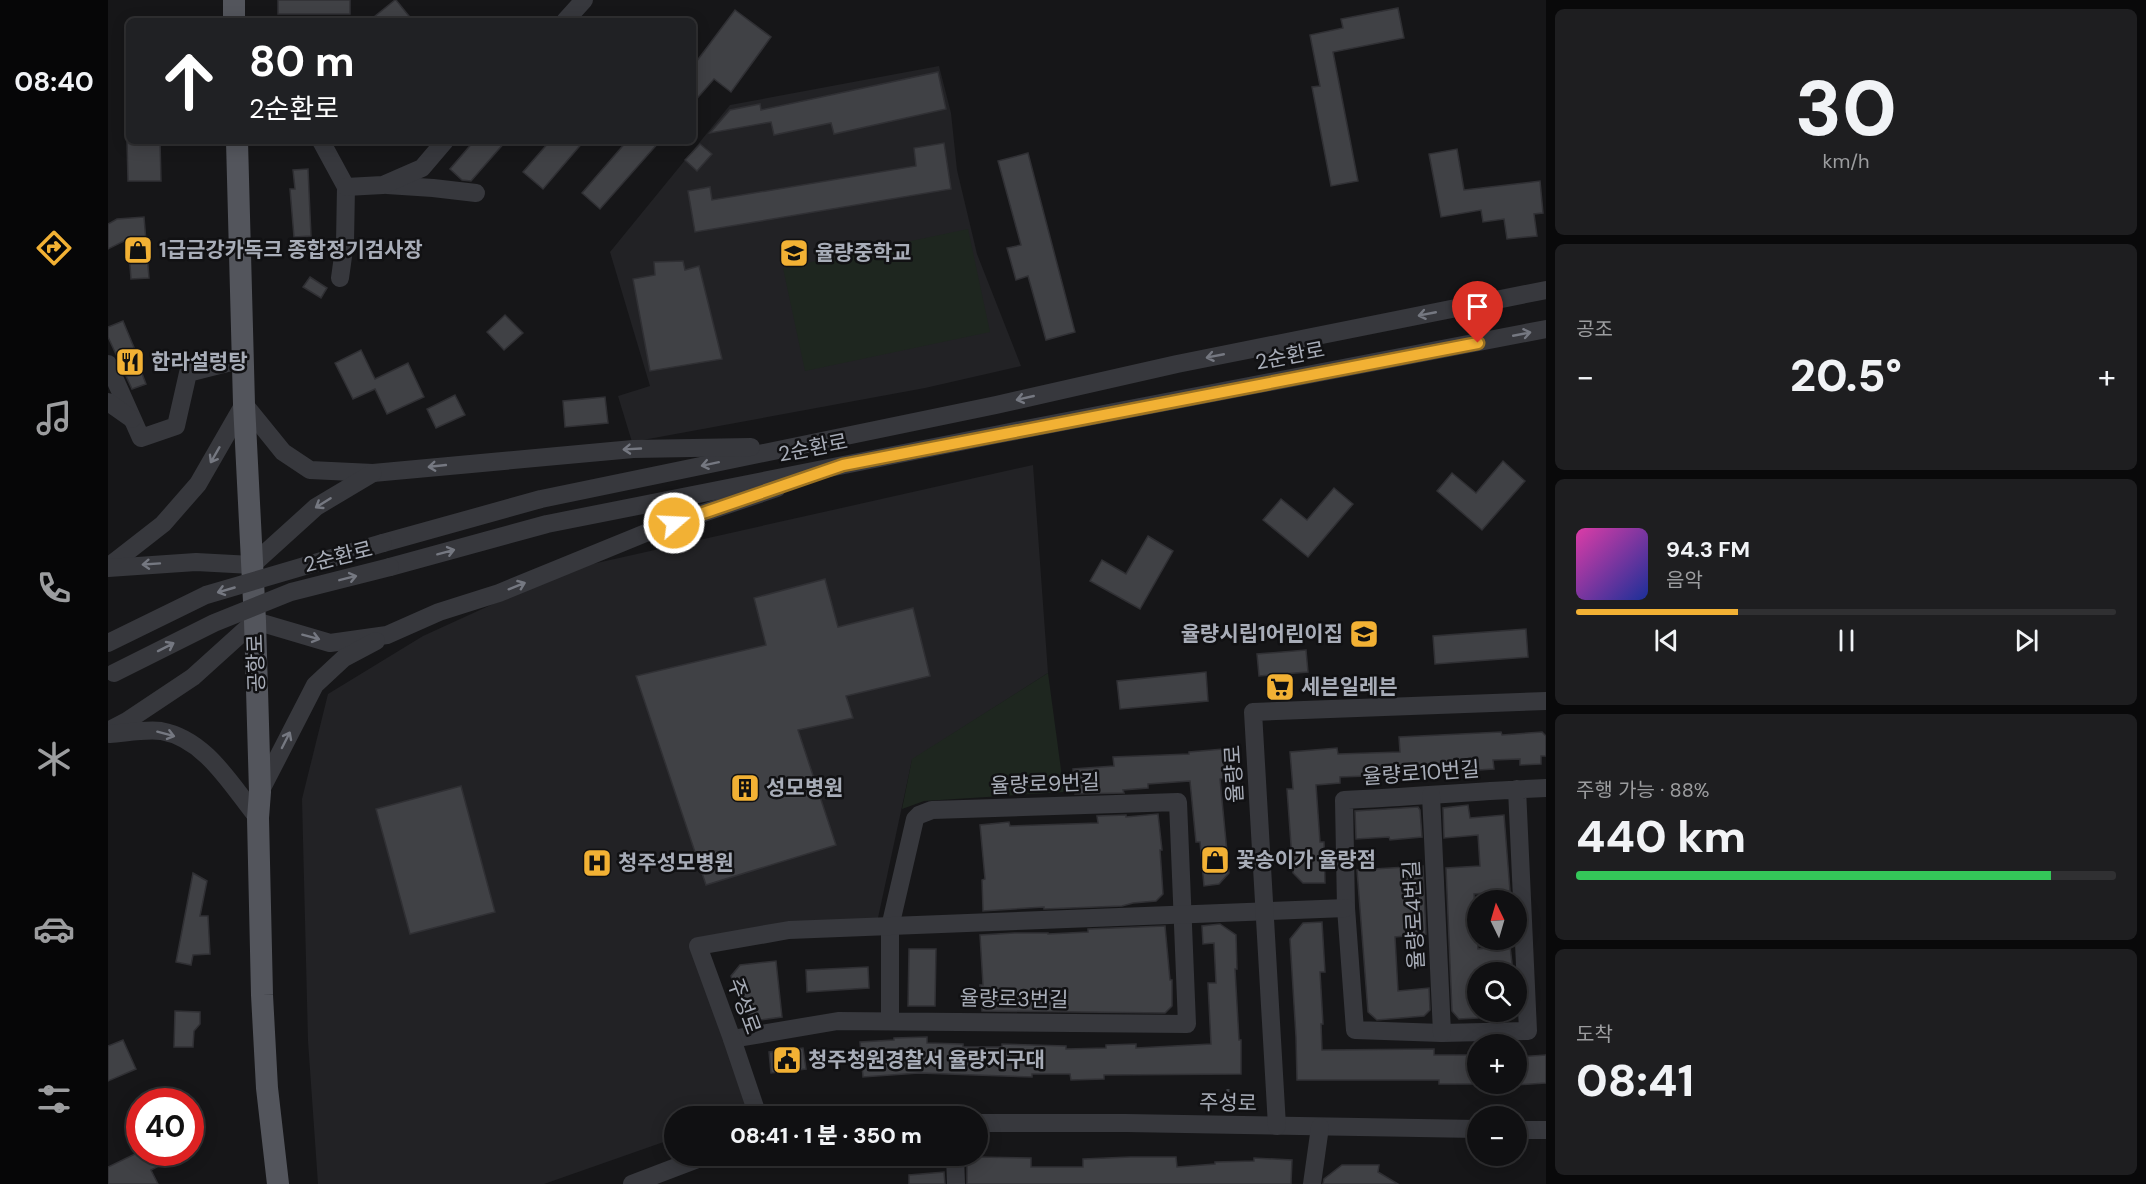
<!DOCTYPE html>
<html lang="ko">
<meta charset="utf-8">
<style>
body{margin:0;font-family:"DM Sans","Noto Sans KR",sans-serif;background:#1e1e20;color:#f1f3f6;height:100vh;display:flex;flex-direction:column;font-size:22px;white-space:nowrap}
*{box-sizing:border-box;margin:0}
p{font-size:20px;color:#9c9d9f}
.icon{flex:none;width:33px;height:33px;fill:none;stroke:currentColor;stroke-width:2;stroke-linecap:round;stroke-linejoin:round}
.map{position:relative;flex:1;overflow:hidden}
.side{display:flex;flex-direction:column;gap:9px;padding:9px;background:#09090a;width:600px}
.side>*{flex:none}
.banner{position:absolute;left:18px;top:18px;width:570px;height:126px;border-radius:9px;box-shadow:0 3px 15px #0003,0 0 0 2px #303032;background:#202124;color:#fff;overflow:hidden}
.needle{width:39px;rotate:355deg}
.buttons{position:absolute;left:1359px;top:890px;display:grid;gap:12px}
.buttons a{display:grid;place-items:center;width:60px;height:60px;border-radius:50%;background:#101012;box-shadow:0 3px 15px #0003,0 0 0 2px #303032;font-size:30px}
.speed{position:absolute;left:18px;top:1088px;display:flex;gap:12px;font-size:30px;font-weight:700;text-align:center}
.speed>*{display:grid;place-content:center;width:78px;height:78px;border-radius:50%;background:#101012;box-shadow:0 3px 15px #0003,0 0 0 2px #303032;line-height:1}
.speed .limit{border:9px solid #d22;background:#fff;color:#111}
.pin{position:absolute;display:grid;place-items:center;width:51px;height:51px;color:#fff;margin:-62px -26px;border-radius:50% 50% 50% 0;rotate:-45deg;box-shadow:0 0 6px #0007}
.pin .icon{rotate:45deg}
.me{position:absolute;width:66px;margin:-33px;rotate:71deg;stroke-linejoin:round;filter:drop-shadow(0 0 4px #0008)}
.turn{display:flex;align-items:center;gap:21px;height:126px;padding:0 24px;font-size:27px}
.turn .icon{width:78px;height:78px;stroke-width:2.5}
.turn b{display:block;font-size:42px;line-height:51px}
.big{font-size:45px;font-weight:800;line-height:1.1}
.side .tile{flex:1;display:flex;flex-direction:column;justify-content:center;gap:9px;min-width:0;padding:0 21px;border-radius:9px;background:#1e1e20}
.side .dial{align-items:center;gap:0}
.dial b{font-size:78px;line-height:1}
.song{display:flex;align-items:center;gap:18px}
.cover{width:72px;height:72px;border-radius:9px;background:linear-gradient(135deg,hsl(320 70% 55%),hsl(230 70% 35%))}
.played{height:6px;border-radius:3px;background:linear-gradient(90deg,#f2b134 30%,#303032 30%)}
.keys{display:flex;justify-content:space-around;direction:ltr}
.heat{display:flex;justify-content:space-between;align-items:center;font-size:33px;direction:ltr}
.charge{height:9px;border-radius:4px;background:linear-gradient(90deg,#34c759 88%,#303032 0)}
.trip{position:absolute;left:556px;top:1106px;width:324px;height:60px;border-radius:30px;background:#101012;box-shadow:0 3px 15px #0003,0 0 0 2px #303032;font-weight:800;line-height:60px;text-align:center}
main{display:flex;flex:1;min-height:0}
.menu{display:flex;flex-direction:column;width:108px;justify-content:space-around;align-items:center;background:#060607;color:#9c9d9f}
.menu .icon{width:42px;height:42px}
.menu .active{color:#f2b134}
.menu b{font-size:27px;color:#f1f3f6}
.map>svg:first-child{display:block}
</style>
<main>
<nav class="menu">
<b>08:40</b>
<svg class="icon active" aria-label="directions" viewBox="0 0 24 24"><path d="M12 3l9 9-9 9-9-9zM9 14v-3h6M13 9l2 2-2 2"/></svg>
<svg class="icon" aria-label="music" viewBox="0 0 24 24"><path d="M9 18V5l10-2v13"/><circle cx="6" cy="18" r="3"/><circle cx="16" cy="16" r="3"/></svg>
<svg class="icon" aria-label="phone" viewBox="0 0 24 24"><path d="M5 4h4l2 5-3 2q2 4 5 5l2-3 5 2v4C11 20 4 13 5 4z"/></svg>
<svg class="icon" aria-label="climate" viewBox="0 0 24 24"><path d="M12 3v18M4 7l16 10M4 17L20 7"/></svg>
<svg class="icon" aria-label="car" viewBox="0 0 24 24"><path d="M5 17H2v-5l4-1 3-4h7l3 4 3 1v5h-3M9 17h6M6 11h13"/><circle cx="7" cy="17" r="2"/><circle cx="17" cy="17" r="2"/></svg>
<svg class="icon" aria-label="filters" viewBox="0 0 24 24"><path d="M4 7h16M4 17h16"/><circle cx="9" cy="7" r="2"/><circle cx="15" cy="17" r="2"/></svg>
</nav>
<div class="map">
<svg width="1438" height="1184" viewBox="0 0 1438 1184">
<rect width="100%" height="100%" fill="#161618"/>
<g fill="#222225">
<path d="M831,66L843,113L849,170L869,254L913,366L817,388L524,442L510,396L542,386L502,252L622,105Z"/>
<path d="M925,465L940,673L804,760L770,918L590,946L647,1109L628,1116H567V1138L436,1184H210L200,1041L194,799L220,694L315,636L462,569Z"/>
</g>
<g fill="#1e261f">
<path d="M860,229L882,332L697,371L675,268Z"/>
<path d="M940,673L956,792L816,801L794,809L804,759Z"/>
</g>
<g fill="#404145" stroke="#303034" stroke-width="1.5">
<rect x="170" y="0" width="72" height="14"/>
<path d="M288,0L305,21H261L287,0Z"/>
<path d="M1290,8L1296,38L1225,52L1250,181L1223,186L1204,87L1212,86L1202,35L1235,28L1233,19Z"/>
<path d="M627,10L663,37L623,92L606,79L585,103V66Z"/>
<path d="M830,72L838,109L726,134L723,123L666,135L663,122L602,133L622,110L652,104L653,110Z"/>
<path d="M19,141H52L53,181H20Z"/>
<path d="M366,141H398L363,181L354,180L342,169Z"/>
<path d="M442,141H476L435,189L415,172Z"/>
<path d="M519,141H552L492,209L474,193Z"/>
<path d="M836,143L843,189L587,232L580,191L602,187L604,200L808,166L806,148Z"/>
<path d="M592,144L604,154L589,171L577,160Z"/>
<path d="M1349,149L1356,190L1432,181L1435,213L1426,214L1429,236L1399,239L1396,219L1375,222L1373,210L1333,217L1321,154Z"/>
<path d="M920,153L967,332L938,340L920,276L908,280L899,248L913,245L890,161Z"/>
<path d="M200,169L203,236L186,237L182,189H187L185,170Z"/>
<path d="M36,217L41,278L23,279L20,239L0,249V224L9,219Z"/>
<path d="M575,261L577,270L591,266L614,359L542,371L525,279L547,275L546,262Z"/>
<path d="M202,277L219,288L213,298L195,287Z"/>
<path d="M397,315L415,333L396,350L379,332Z"/>
<path d="M15,321L32,362L30,363L38,384L24,389L0,337V327Z"/>
<path d="M253,350L267,379L300,363L316,397L279,414L267,389L245,399L227,363Z"/>
<path d="M347,395L357,415L328,428L319,409Z"/>
<path d="M497,397L500,423L457,427L455,401Z"/>
<path d="M1395,461L1417,481L1374,530L1329,491L1344,473L1368,493Z"/>
<path d="M1226,488L1245,504L1200,557L1155,520L1173,499L1199,520Z"/>
<path d="M1040,536L1065,551L1032,609L982,581L994,560L1018,574Z"/>
<path d="M717,579L730,627L805,608L822,676L738,696L745,718L690,730L728,845L598,885L528,676L658,645L646,598Z"/>
<path d="M1418,629L1420,657L1327,664L1325,636Z"/>
<path d="M1198,650L1200,672L1151,676L1149,654Z"/>
<path d="M1098,672L1100,701L1012,709L1009,681Z"/>
<path d="M1393,732L1394,735L1434,732L1438,736V756H1433V764L1412,765V759L1385,760L1386,769L1355,771V762L1288,766V775L1232,777V783L1208,785L1212,842H1216L1217,883H1195L1185,873L1179,789H1185L1182,752L1229,748L1230,754L1292,752L1291,737Z"/>
<path d="M1115,749L1117,778L1112,779L1121,873L1111,884L1096,886L1092,842H1088L1082,781L1040,784V788L1015,790L1016,793L967,794L965,769L1006,766L1005,757L1081,754V752Z"/>
<path d="M353,786L387,912L302,934L268,809Z"/>
<path d="M1360,805L1362,818L1396,815L1402,891L1366,894L1370,949L1402,946L1405,972H1370V1018L1351,1019L1344,1011L1338,868L1372,866L1370,835L1336,838L1335,808Z"/>
<path d="M1310,807L1312,810L1314,837L1282,840L1281,837L1248,839L1247,811Z"/>
<path d="M1050,814L1054,850H1052L1055,894L1048,901L1025,903L1014,906L936,909V907L875,911L874,880L877,879L872,825L901,822L902,826L990,823L989,816L1018,815V817Z"/>
<path d="M1315,866L1318,934L1287,937L1290,991L1321,988L1322,1010L1316,1016L1269,1020L1260,1012L1249,870Z"/>
<path d="M85,873L99,881L92,916H100L102,954L85,955L83,965L68,962Z"/>
<path d="M1214,922L1217,972H1212L1215,1024H1213L1214,1050L1326,1049V1055H1362V1057H1370V1084H1331V1080H1189L1188,1037L1182,939L1195,923Z"/>
<path d="M1112,924L1128,935L1129,969H1127L1131,1040H1133V1074L996,1075V1079L963,1080L962,1074H924V1077L811,1073L755,1077L752,1042L786,1040V1038L819,1037V1043L855,1044V1047H894V1044L958,1046V1049L998,1048V1045L1028,1044V1048L1103,1044L1100,983H1108L1106,943L1095,944L1094,926Z"/>
<path d="M1057,926L1062,980H1064V1006L1057,1013L874,1011L872,985H875L872,935L906,933H940V934L980,932V929Z"/>
<path d="M801,949H828L827,1006H800Z"/>
<path d="M668,961L674,1017L652,1020L635,1012L623,976L632,965Z"/>
<path d="M760,967L761,988L699,992L698,970Z"/>
<path d="M67,1011L92,1012V1024L86,1031L85,1047H66Z"/>
<path d="M15,1040L28,1069L0,1081V1046Z"/>
<path d="M695,1048L698,1069L663,1073L661,1052Z"/>
<path d="M1438,1055V1083L1408,1085V1057Z"/>
<path d="M31,1152H44L51,1166L43,1170L50,1184H0V1167Z"/>
<path d="M868,1157L923,1158V1167H975V1159L1022,1157H1068L1069,1167L1107,1164V1162L1146,1161V1158L1184,1160L1183,1184H859V1165Z"/>
<path d="M1234,1165H1271L1270,1172L1290,1184H1215L1216,1179Z"/>
<path d="M836,1172L837,1184H801V1175Z"/>
</g>
<g fill="none" stroke-linecap="round" stroke-linejoin="round">
<path stroke="#3d3f44" stroke-width="3" stroke-dasharray="3 4.5" stroke-linecap="butt" d="M1120,1089V1105"/>
<g stroke="#37383d" stroke-width="18">
<path d="M457,21L476,0"/>
<path d="M213,141L238,187L237,242L232,278"/>
<path d="M279,185L325,188L368,193"/>
<path d="M238,187L275,185L314,168L337,141"/>
<path d="M0,364L33,438L68,426L80,373L135,359"/>
<path d="M0,402L24,419"/>
<path d="M275,543L433,499L888,405L1069,364L1438,290"/>
<path d="M0,567L55,524L90,484L136,404L175,452L202,470L265,473L525,449L643,447"/>
<path d="M282,567L439,524L892,434L1438,329"/>
<path d="M0,568L88,562L144,565L208,507L265,473"/>
<path d="M0,731L19,721L85,677L147,621L222,643L279,635L331,612L391,593L545,530L669,488"/>
<path d="M2,734C17,733 37,729 53,731C98,739 123,785 150,818"/>
<path d="M1409,789L1420,1031L1334,1033L1247,1030L1238,908L1236,800C1303,797 1371,791 1438,788"/>
<path d="M152,792L207,685L236,658L268,641"/>
<path d="M1323,795L1334,1033"/>
<path d="M624,1039L730,1021L1079,1024L1070,802L824,810L811,815L807,819L782,927V1020"/>
<path d="M650,1116L624,1039L590,946L681,930L1238,908"/>
<path d="M870,1123H1018L1370,1129"/>
<path d="M1169,1126L1145,712L1438,701"/>
<path d="M1408,1130H1438"/>
<path d="M847,1155L848,1184"/>
<path d="M524,1184L600,1155"/>
<path d="M1204,1184L1212,1127"/>
</g>
<g stroke="#53555c" stroke-width="22">
<path d="M126,0V21"/>
<path d="M129,141L136,404L147,621L152,792L150,818L154,995L159,1088L170,1184"/>
</g>
<g stroke="#37383d" stroke-width="18">
<path d="M0,643L98,595L275,543"/>
<path d="M6,673L106,623L183,592L282,567"/>
</g>
</g>
<defs><path id="oneway-shaft" d="M-6 0H5M1.5-3L5.5 0L1.5 3" fill="none" stroke-width="1.6" stroke-linecap="round" stroke-linejoin="round" transform="scale(1.5)"/></defs>
<g stroke="#757881">
<use href="#oneway-shaft" transform="translate(1319 314) rotate(169)"/>
<use href="#oneway-shaft" transform="translate(1414 334) rotate(-11)"/>
<use href="#oneway-shaft" transform="translate(1107 356) rotate(169)"/>
<use href="#oneway-shaft" transform="translate(917 398) rotate(167)"/>
<use href="#oneway-shaft" transform="translate(524 449) rotate(177)"/>
<use href="#oneway-shaft" transform="translate(107 455) rotate(120)"/>
<use href="#oneway-shaft" transform="translate(602 464) rotate(168)"/>
<use href="#oneway-shaft" transform="translate(329 466) rotate(174)"/>
<use href="#oneway-shaft" transform="translate(215 503) rotate(148)"/>
<use href="#oneway-shaft" transform="translate(338 552) rotate(-15)"/>
<use href="#oneway-shaft" transform="translate(43 564) rotate(176)"/>
<use href="#oneway-shaft" transform="translate(240 578) rotate(-14)"/>
<use href="#oneway-shaft" transform="translate(409 586) rotate(-22)"/>
<use href="#oneway-shaft" transform="translate(118 590) rotate(164)"/>
<use href="#oneway-shaft" transform="translate(203 637) rotate(15)"/>
<use href="#oneway-shaft" transform="translate(58 647) rotate(-27)"/>
<use href="#oneway-shaft" transform="translate(58 734) rotate(15)"/>
<use href="#oneway-shaft" transform="translate(178 740) rotate(-63)"/>
</g>
<g fill="none" stroke-linecap="round" stroke-linejoin="round">
<g stroke="#9d7322" stroke-width="15">
<path id="route" d="M566,523L735,465L1370,343"/>
</g>
<use href="#route" stroke="#f2b134" stroke-width="10"/>
</g>
<defs>
<g id="shop-square" transform="scale(1.5)"><rect x="-9" y="-9" width="18" height="18" rx="4" fill="#f2b134" stroke="#111113"/><path d="M-5-2.5h2.3a2.7 3.5 0 0 1 5.4 0H5L5.5 6h-11ZM-1.5-2.5h3a1.5 2.3 0 0 0-3 0Z" fill="#111"/></g>
<g id="school-square" transform="scale(1.5)"><rect x="-9" y="-9" width="18" height="18" rx="4" fill="#f2b134" stroke="#111113"/><path d="M0-5L7-2L0 1L-7-2ZM-4 1L0 2.5L4 1V4Q0 6-4 4Z" fill="#111"/></g>
<g id="restaurant-square" transform="scale(1.5)"><rect x="-9" y="-9" width="18" height="18" rx="4" fill="#f2b134" stroke="#111113"/><path d="M-5-6h1v4h1v-4h1v4h1v-4h1v5L-1.5 .5V6h-2V.5L-5-1ZM5-6V6H3V1.5H1.5Q1.5-4 5-6Z" fill="#111"/></g>
<g id="supermarket-square" transform="scale(1.5)"><rect x="-9" y="-9" width="18" height="18" rx="4" fill="#f2b134" stroke="#111113"/><path d="M-6-5.5h2.5l.6 2H6L4.5 2H-2.5L-4.4-4H-6ZM-1.5 3.2a1.3 1.3 0 1 0 .1 0ZM3 3.2a1.3 1.3 0 1 0 .1 0Z" fill="#111"/></g>
<g id="building-square" transform="scale(1.5)"><rect x="-9" y="-9" width="18" height="18" rx="4" fill="#f2b134" stroke="#111113"/><path d="M-4-6H4V6H1V3H-1V6H-4ZM-2.5-4.3h1.7v1.8h-1.7ZM.8-4.3h1.7v1.8H.8ZM-2.5-1h1.7V.8h-1.7ZM.8-1h1.7V.8H.8Z" fill="#111"/></g>
<g id="hospital-square" transform="scale(1.5)"><rect x="-9" y="-9" width="18" height="18" rx="4" fill="#f2b134" stroke="#111113"/><path d="M-5-5h3v3.5h4V-5h3V5h-3V1.5h-4V5h-3Z" fill="#111"/></g>
<g id="civic-square" transform="scale(1.5)"><rect x="-9" y="-9" width="18" height="18" rx="4" fill="#f2b134" stroke="#111113"/><path d="M-.6-6.5H3V-4.5H.6V-3L4-1V1h2V6H-6V1h2V-1L-.6-3ZM-1.2 2.5V6h2.4V2.5Z" fill="#111"/></g>
</defs>
<g fill-rule="evenodd">
<use href="#shop-square" x="30" y="250"/>
<use href="#school-square" x="686" y="253"/>
<use href="#restaurant-square" x="22" y="362"/>
<use href="#school-square" x="1256" y="634"/>
<use href="#supermarket-square" x="1172" y="687"/>
<use href="#building-square" x="637" y="788"/>
<use href="#shop-square" x="1107" y="860"/>
<use href="#hospital-square" x="489" y="863"/>
<use href="#civic-square" x="679" y="1060"/>
</g>
<g text-anchor="middle" dominant-baseline="central" stroke-width="5" stroke-linejoin="round" paint-order="stroke">
<g font-size="21" font-weight="bold" fill="#a8adb8" stroke="#111113" text-anchor="start">
<text x="51" y="250">1급금강카독크 종합정기검사장</text>
<text x="707" y="253">율량중학교</text>
<text x="43" y="362">한라설렁탕</text>
<text x="1235" y="634" text-anchor="end">율량시립1어린이집</text>
<text x="1193" y="687">세븐일레븐</text>
<text x="658" y="788">성모병원</text>
<text x="1128" y="860">꽃송이가 율량점</text>
<text x="510" y="863">청주성모병원</text>
<text x="700" y="1060">청주청원경찰서 율량지구대</text>
</g>
<g font-size="21" fill="#a8adb8" stroke="#111113">
<text transform="translate(1182 356) rotate(-11)">2순환로</text>
<text transform="translate(705 448) rotate(-11)">2순환로</text>
<text transform="translate(230 557) rotate(-14)">2순환로</text>
<text transform="translate(148 663) rotate(-92)">공항로</text>
<text transform="translate(1313 773) rotate(-4)">율량로10번길</text>
<text transform="translate(1126 774) rotate(-93)">율량로</text>
<text transform="translate(937 784) rotate(-2)">율량로9번길</text>
<text transform="translate(1306 915) rotate(-93)">율량로4번길</text>
<text transform="translate(906 999) rotate(1)">율량로3번길</text>
<text transform="translate(636 1006) rotate(70)">주성로</text>
<text transform="translate(1120 1103) rotate(1)">주성로</text>
</g>
</g>
</svg>
<div class="buttons">
<a><svg class="needle" viewBox="-14 -14 28 28"><path d="M0-13l5 13h-10z" fill="#e53935"/><path d="M0 13l5-13h-10z" fill="#9c9d9f"/></svg></a>
<a><svg class="icon" aria-label="search" viewBox="0 0 24 24"><circle cx="10" cy="10" r="6"/><path d="M15 15l6 6"/></svg></a>
<a>+</a>
<a>−</a>
</div>
<div class="speed"><div class="limit">40</div></div>
<div class="pin" style="left:1370px;top:343px;background:#d93025"><svg class="icon" aria-label="arrive" viewBox="0 0 24 24"><path d="M6 21V4h12l-3 4 3 4H6"/></svg></div>
<svg class="me" style="left:566px;top:523px" viewBox="-20 -20 40 40"><circle r="17" fill="#f2b134" stroke="#fff" stroke-width="3"/><path d="M0-11L8 9 0 5-8 9z" fill="#fff"/></svg>
<div class="trip">08:41 · 1 분 · 350 m</div>
<div class="banner">
<div class="turn"><svg class="icon" aria-label="ahead" viewBox="0 0 24 24"><path d="M12 20V5M6 11l6-6 6 6"/></svg><div><b>80 m</b>2순환로</div></div>
</div>
</div>
<section class="side">
<div class="tile dial"><b>30</b><p>km/h</p></div>
<div class="tile"><p>공조</p>
<div class="heat"><a>−</a><b class="big">20.5°</b><a>+</a></div>
</div>
<div class="tile">
<div class="song"><i class="cover"></i><div><b>94.3 FM</b><p>음악</p></div></div>
<div class="played"></div>
<div class="keys"><svg class="icon" aria-label="previous" viewBox="0 0 24 24"><path d="M18 5L8 12l10 7zM5 5v14"/></svg><svg class="icon" aria-label="pause" viewBox="0 0 24 24"><path d="M8 5v14M16 5v14"/></svg><svg class="icon" aria-label="next" viewBox="0 0 24 24"><path d="M6 5l10 7-10 7zM19 5v14"/></svg></div>
</div>
<div class="tile"><p>주행 가능 · 88%</p><b class="big">440 km</b><div class="charge"></div></div>
<div class="tile"><p>도착</p><b class="big">08:41</b></div>
</section>
</main>
